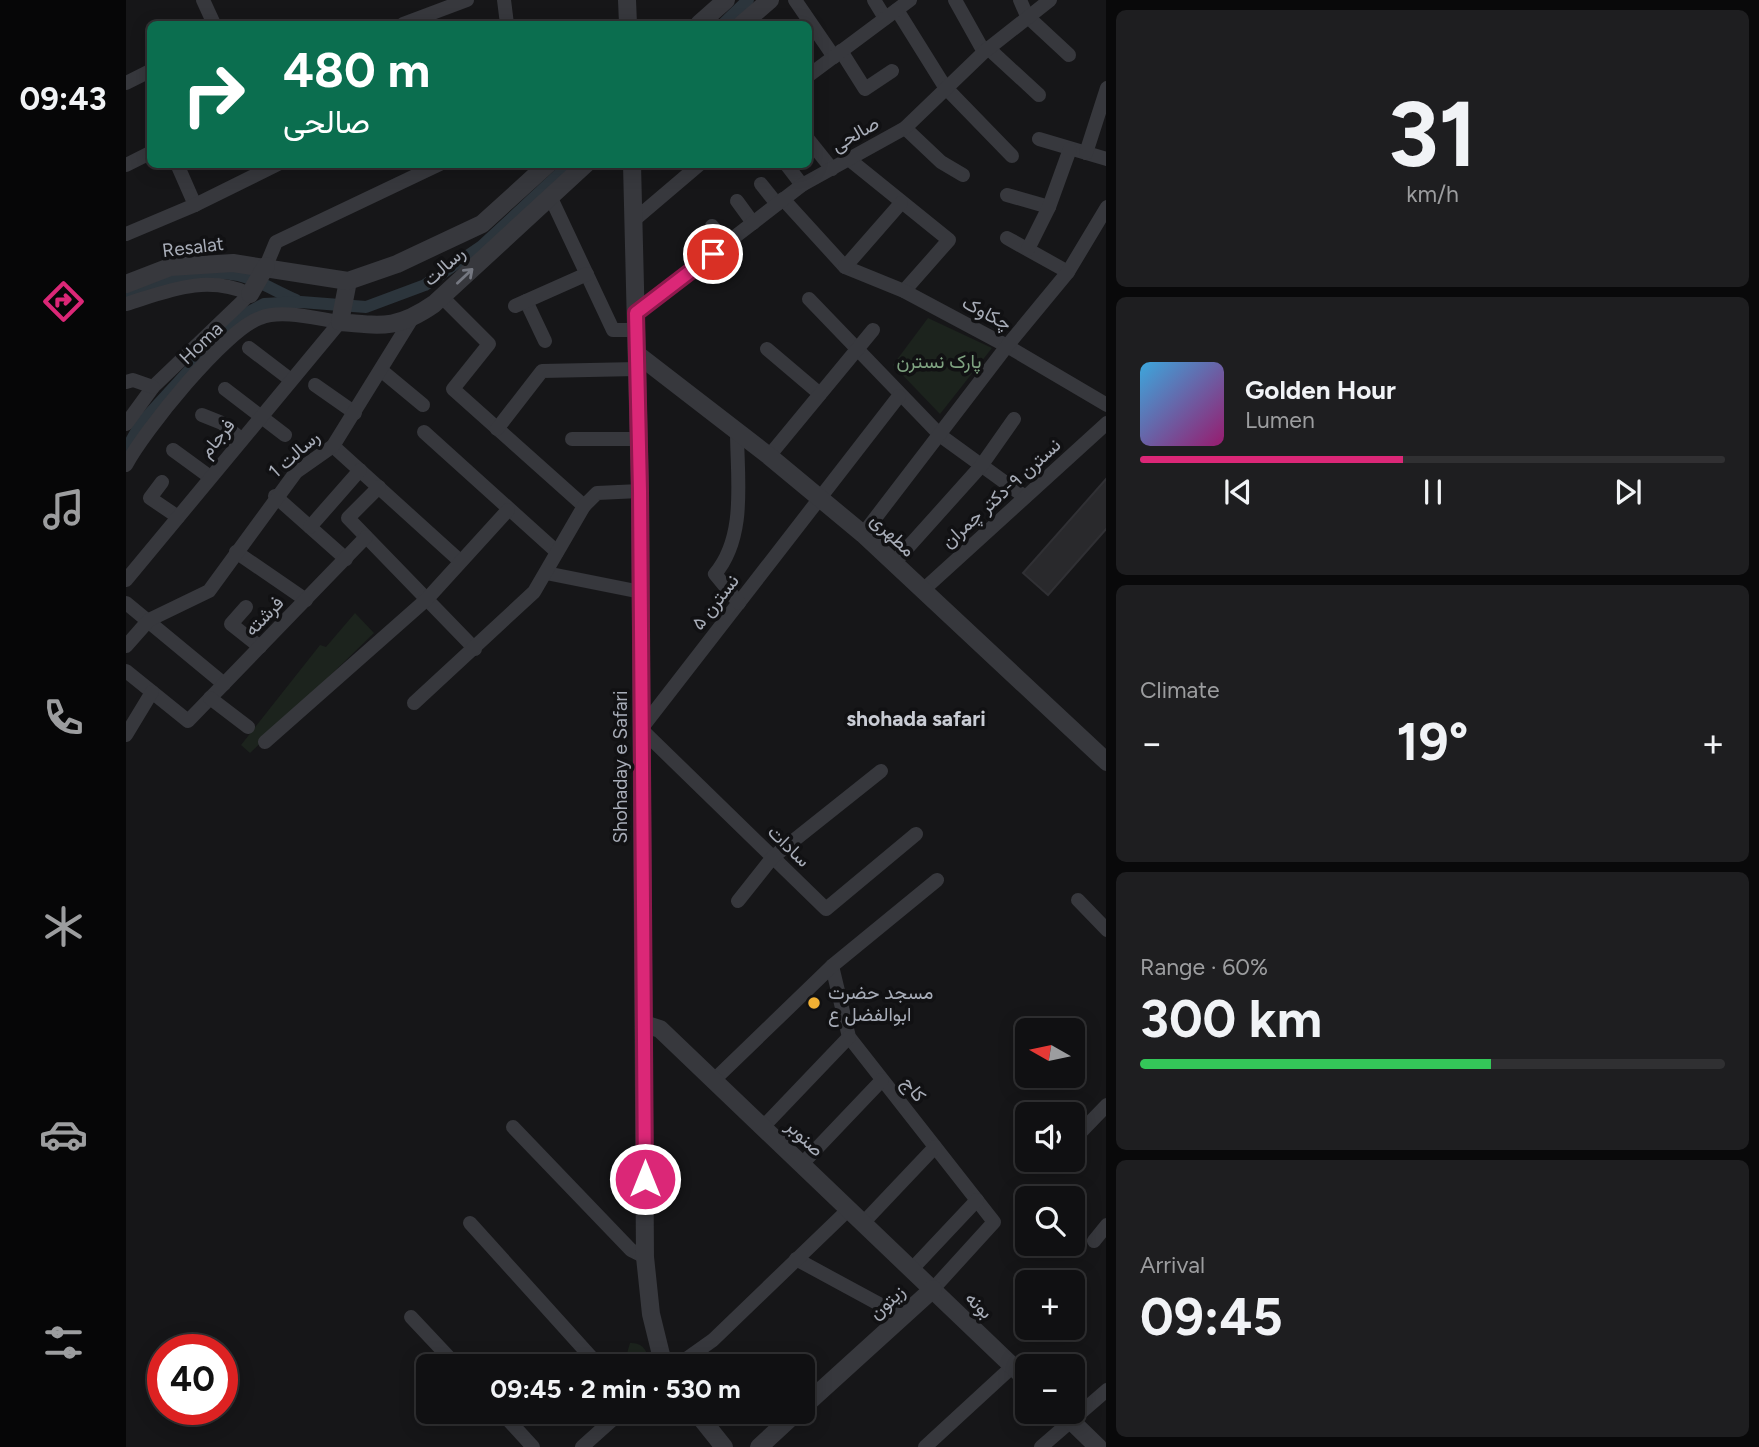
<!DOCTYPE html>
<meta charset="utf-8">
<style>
body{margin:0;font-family:Figtree,Vazirmatn,sans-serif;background:#1e1e20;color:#f1f3f6;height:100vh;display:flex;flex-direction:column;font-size:26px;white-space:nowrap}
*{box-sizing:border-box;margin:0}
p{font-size:23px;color:#9c9d9f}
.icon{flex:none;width:38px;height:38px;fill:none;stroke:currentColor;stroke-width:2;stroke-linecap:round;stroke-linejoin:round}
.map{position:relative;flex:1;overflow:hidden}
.panel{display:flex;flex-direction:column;gap:10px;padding:10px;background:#09090a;width:653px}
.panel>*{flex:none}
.guide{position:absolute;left:21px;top:21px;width:665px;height:147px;border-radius:10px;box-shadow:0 4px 18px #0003,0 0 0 2px #303032;background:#0b6e4f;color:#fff;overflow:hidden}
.needle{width:46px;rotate:279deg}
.fabs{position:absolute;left:889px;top:1018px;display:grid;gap:14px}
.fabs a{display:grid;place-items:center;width:70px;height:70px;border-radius:10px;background:#101012;box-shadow:0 4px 18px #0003,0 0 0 2px #303032;font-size:35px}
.speed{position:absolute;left:21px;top:1334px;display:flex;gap:14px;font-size:35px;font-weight:700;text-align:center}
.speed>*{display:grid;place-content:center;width:91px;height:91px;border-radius:50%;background:#101012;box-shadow:0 4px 18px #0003,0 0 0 2px #303032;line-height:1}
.speed .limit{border:10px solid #d22;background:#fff;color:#111}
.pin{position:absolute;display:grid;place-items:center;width:60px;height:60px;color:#fff;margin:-30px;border:4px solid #fff;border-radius:50%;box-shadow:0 2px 7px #0007}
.me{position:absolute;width:77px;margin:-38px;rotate:0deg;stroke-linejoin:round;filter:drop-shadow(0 0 5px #0008)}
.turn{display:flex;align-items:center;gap:24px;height:147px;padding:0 21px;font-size:32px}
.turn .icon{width:91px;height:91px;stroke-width:2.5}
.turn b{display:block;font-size:49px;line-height:60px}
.big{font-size:52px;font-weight:700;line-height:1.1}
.panel .card{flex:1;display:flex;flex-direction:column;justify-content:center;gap:10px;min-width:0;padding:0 24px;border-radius:10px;background:#1e1e20}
.panel .dial{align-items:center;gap:0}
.dial b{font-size:91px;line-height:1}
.song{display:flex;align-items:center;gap:21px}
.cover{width:84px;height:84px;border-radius:10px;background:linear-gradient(135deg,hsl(200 70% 55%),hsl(320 70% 35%))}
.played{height:7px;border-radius:4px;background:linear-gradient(90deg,#db2777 45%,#303032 45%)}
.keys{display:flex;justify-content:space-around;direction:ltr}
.heat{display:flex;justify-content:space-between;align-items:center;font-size:38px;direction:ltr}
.charge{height:10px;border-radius:5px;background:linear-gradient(90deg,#34c759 60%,#303032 0)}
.trip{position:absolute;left:290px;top:1354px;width:399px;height:70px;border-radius:10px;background:#101012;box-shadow:0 4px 18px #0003,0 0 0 2px #303032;font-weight:700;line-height:70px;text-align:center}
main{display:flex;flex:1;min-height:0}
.tabs{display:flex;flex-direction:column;width:126px;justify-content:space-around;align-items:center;background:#060607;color:#9c9d9f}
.tabs .icon{width:49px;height:49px}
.tabs .selected{color:#db2777}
.tabs b{font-size:32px;color:#f1f3f6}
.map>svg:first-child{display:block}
</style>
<main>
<nav class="tabs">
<b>09:43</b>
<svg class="icon selected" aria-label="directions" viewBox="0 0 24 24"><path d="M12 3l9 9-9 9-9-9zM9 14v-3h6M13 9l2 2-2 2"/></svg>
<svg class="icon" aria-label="music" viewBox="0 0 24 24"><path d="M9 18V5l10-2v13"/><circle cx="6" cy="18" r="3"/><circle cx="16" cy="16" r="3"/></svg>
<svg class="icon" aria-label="phone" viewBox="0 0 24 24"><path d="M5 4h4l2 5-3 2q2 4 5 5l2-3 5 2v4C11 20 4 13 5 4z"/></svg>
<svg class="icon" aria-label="climate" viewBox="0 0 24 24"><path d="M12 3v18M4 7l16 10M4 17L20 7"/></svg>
<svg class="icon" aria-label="car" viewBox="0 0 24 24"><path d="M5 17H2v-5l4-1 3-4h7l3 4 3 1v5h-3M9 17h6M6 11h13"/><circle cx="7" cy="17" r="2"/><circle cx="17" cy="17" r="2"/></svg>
<svg class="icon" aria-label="filters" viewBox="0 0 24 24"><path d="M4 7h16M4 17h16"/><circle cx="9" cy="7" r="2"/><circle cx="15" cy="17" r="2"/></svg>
</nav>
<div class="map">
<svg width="981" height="1447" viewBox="0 0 981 1447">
<rect width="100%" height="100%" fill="#161618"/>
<g fill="#1c231d">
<path d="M802,318L866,348L814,414L767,365Z"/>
<path d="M229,613L248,633L124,753L115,745L194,645L200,647Z"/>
<path d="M504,1343C519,1342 522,1354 524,1367H497Z"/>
</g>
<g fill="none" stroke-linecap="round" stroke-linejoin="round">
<g stroke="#2c353c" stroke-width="12">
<path d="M597,24L622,0"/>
<path d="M0,295C36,282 81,265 119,277C136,282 153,293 170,300"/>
<path d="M0,450L15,423L91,340L123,312L138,304L175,302L240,307L299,285L356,246L444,164"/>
</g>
</g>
<path fill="#29292c" stroke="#303034" stroke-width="2" d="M981,478V528L922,595L897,573Z"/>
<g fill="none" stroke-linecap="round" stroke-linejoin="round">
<g stroke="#37383d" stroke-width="14">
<path d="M77,0L88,24"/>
<path d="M378,0L381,24"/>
<path d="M669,0L708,57"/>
<path d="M748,0L759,18"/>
<path d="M829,0L858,52"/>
<path d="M894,0L901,16L943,55"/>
<path d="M771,10L819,87L886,156"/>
<path d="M277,24L341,0"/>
<path d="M862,48L913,95"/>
<path d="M715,51L739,89L766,71"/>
<path d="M682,76L784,0"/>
<path d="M0,83L24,71"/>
<path d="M779,128L815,162L837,175"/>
<path d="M682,139L706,169"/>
<path d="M913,139L981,159"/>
<path d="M960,153L981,88"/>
<path d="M724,160L823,240L778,291"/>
<path d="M51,164L69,205"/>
<path d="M660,164L676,185"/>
<path d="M0,165L24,153"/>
<path d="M635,184L651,204"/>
<path d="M881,195L923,207"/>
<path d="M424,196L487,330H510"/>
<path d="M657,199L719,267L778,291L881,346L981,405"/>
<path d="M611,201L627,223"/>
<path d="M507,221L574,164"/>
<path d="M586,226L600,244"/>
<path d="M0,234L69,205L152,164"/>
<path d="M881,238L942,272"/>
<path d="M902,249L923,207L944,149"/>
<path d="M140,266L150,242L314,164"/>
<path d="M719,267L775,203"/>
<path d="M316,297L363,344L327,389L458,506"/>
<path d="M683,299L815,436L899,497"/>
<path d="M400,301L419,341"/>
<path d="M0,304C42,291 80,274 124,294L27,387L0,424"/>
<path d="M389,306L461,274"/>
<path d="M510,313L676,185L779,128L858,52L924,0"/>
<path d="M123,348L165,380"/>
<path d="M641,349L694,394"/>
<path d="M256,371L297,405"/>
<path d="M0,382L7,380L27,387"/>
<path d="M189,385L229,413"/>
<path d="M99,389L159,435"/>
<path d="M773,396L515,729L700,909L790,834"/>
<path d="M76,415L96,423L115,439"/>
<path d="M371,429L416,371L511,369"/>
<path d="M611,431C611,478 621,536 589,574L613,603"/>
<path d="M298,432L431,552"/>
<path d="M446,439H513"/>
<path d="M207,446L334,561"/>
<path d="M47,450L84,477"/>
<path d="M643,456L747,330"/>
<path d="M0,465C18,431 99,330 134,318C156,309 191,319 214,322"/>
<path d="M36,482L24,498L52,517"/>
<path d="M253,487L222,518L349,649"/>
<path d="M149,496L220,559"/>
<path d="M184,527L234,470"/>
<path d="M737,534L881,346L942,272L981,207"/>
<path d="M110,552L180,600"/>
<path d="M767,564L855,466L888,419"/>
<path d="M420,573L515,592"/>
<path d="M0,580L214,322"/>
<path d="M796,591L981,423"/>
<path d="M0,603L98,684"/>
<path d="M120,607L105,624L134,647"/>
<path d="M0,646L23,620L83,591L170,472L207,446L285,320"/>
<path d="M0,671L62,721L240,537"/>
<path d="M84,698L122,727"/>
<path d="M288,703L408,592L458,506L471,493L514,491"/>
<path d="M0,735L26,692"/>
<path d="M139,742L301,599L382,510"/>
<path d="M952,900L981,930"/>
<path d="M612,901L647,857L755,771"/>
<path d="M706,966L723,1037L868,1222L807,1289"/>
<path d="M588,1080L706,966L811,880"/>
<path d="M387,1127L505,1250L519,1257"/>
<path d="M637,1127L723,1037"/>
<path d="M947,1140L981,1105"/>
<path d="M676,1164L756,1080"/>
<path d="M344,1223L474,1367"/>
<path d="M737,1223L809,1147"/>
<path d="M968,1241L981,1225"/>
<path d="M670,1259L777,1317"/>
<path d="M786,1269L851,1200"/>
<path d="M285,1317L332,1367"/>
<path d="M549,1367L587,1340L723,1209"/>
<path d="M375,1412L407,1447"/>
<path d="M456,1447L495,1412"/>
<path d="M799,1447L887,1366"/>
<path d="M915,1447L981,1390"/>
</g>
<g stroke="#37383d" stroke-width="18">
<path d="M501,0L502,24"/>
<path d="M573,24L600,0"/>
<path d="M616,24L644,0"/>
<path d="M506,164L514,491L519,1257L525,1314L538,1367"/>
<path d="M222,281L214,322C257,326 272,329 308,304L460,164"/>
<path d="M0,284L44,267L107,263L222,281L271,264L356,224L422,164"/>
<path d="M124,294L140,266"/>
<path d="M511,354L643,456L737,534L981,762"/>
<path d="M518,1024L534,1029L901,1380"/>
<path d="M677,1407L807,1289"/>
<path d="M570,1412L598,1447"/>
<path d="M936,1412L972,1447"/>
<path d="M633,1447L671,1412"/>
</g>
</g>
<defs><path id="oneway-shaft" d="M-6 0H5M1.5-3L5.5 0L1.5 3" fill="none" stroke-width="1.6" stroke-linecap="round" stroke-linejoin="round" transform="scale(1.75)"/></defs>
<use stroke="#757881" href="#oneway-shaft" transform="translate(339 276) rotate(-43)"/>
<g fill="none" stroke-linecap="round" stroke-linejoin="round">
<g stroke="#8e194d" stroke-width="18">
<path id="route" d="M519,1179L514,491L510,313L587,254"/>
</g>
<use href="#route" stroke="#db2777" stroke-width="12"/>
</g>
<circle fill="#f2b134" stroke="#111113" stroke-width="2.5" cx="688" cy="1003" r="7"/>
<g text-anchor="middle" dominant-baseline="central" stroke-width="7" stroke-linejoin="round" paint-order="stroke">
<g font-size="19" fill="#a8adb8" stroke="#111113">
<text transform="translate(729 134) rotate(-30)">صالحی</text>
<text transform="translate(67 247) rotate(-7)">Resalat</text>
<text transform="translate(318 266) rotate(-42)">رسالت</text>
<text transform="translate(861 313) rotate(28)">چکاوک</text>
<text transform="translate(75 343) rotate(-44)">Homa</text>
<text transform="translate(91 438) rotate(-51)">فرجام</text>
<text transform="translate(168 454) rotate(-42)">رسالت 1</text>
<text transform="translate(875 493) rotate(-42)">نسترن ۹-دکتر چمران</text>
<text transform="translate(767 535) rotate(44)">مطهری</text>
<text transform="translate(589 602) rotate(-52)">نسترن ۵</text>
<text transform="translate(138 616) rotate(-46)">فرشته</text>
<text transform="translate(494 767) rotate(-90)">Shohaday e Safari</text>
<text transform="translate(663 846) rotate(44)">سادات</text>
<text transform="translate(788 1089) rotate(52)">کاج</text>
<text transform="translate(679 1138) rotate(44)">صنوبر</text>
<text transform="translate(761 1302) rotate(-42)">زیتون</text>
<text transform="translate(853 1305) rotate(44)">بونه</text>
</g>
<g font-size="19" fill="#7fa381" stroke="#111113">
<text x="813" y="361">پارک نسترن</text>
</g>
<g font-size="19" fill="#a8adb8" stroke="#111113" text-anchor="start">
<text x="702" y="992">مسجد حضرت<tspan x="702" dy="22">ابوالفضل ع</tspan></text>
</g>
<g font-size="21" font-weight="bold" fill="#c9ccd4" stroke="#111113">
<text x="790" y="718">shohada safari</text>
</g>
</g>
</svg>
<div class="fabs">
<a><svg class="needle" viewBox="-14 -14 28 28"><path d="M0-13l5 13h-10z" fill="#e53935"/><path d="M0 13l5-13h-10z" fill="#9c9d9f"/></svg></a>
<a><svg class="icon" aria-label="sound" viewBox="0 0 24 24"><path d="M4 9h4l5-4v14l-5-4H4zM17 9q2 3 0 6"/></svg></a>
<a><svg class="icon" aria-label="search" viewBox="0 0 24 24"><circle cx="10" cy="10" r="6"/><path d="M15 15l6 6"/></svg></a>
<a>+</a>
<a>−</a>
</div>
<div class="speed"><div class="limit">40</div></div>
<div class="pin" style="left:587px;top:254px;background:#d93025"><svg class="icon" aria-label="arrive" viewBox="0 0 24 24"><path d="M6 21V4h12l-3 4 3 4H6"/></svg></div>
<svg class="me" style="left:519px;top:1179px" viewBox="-20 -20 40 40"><circle r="17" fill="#db2777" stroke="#fff" stroke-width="3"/><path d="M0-11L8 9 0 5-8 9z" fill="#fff"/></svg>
<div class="trip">09:45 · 2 min · 530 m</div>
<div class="guide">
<div class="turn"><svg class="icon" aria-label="right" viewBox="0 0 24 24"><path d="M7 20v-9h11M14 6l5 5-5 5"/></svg><div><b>480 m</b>صالحی</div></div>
</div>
</div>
<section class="panel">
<div class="card dial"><b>31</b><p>km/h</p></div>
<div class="card">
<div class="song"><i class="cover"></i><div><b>Golden Hour</b><p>Lumen</p></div></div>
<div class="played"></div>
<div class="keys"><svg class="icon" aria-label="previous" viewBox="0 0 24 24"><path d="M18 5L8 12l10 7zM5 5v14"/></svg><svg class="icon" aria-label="pause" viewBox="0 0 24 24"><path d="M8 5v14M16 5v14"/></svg><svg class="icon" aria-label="next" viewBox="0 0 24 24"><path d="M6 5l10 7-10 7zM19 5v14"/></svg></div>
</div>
<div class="card"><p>Climate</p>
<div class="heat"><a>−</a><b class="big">19°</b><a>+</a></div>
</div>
<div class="card"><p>Range · 60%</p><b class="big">300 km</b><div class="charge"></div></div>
<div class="card"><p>Arrival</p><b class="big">09:45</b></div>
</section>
</main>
